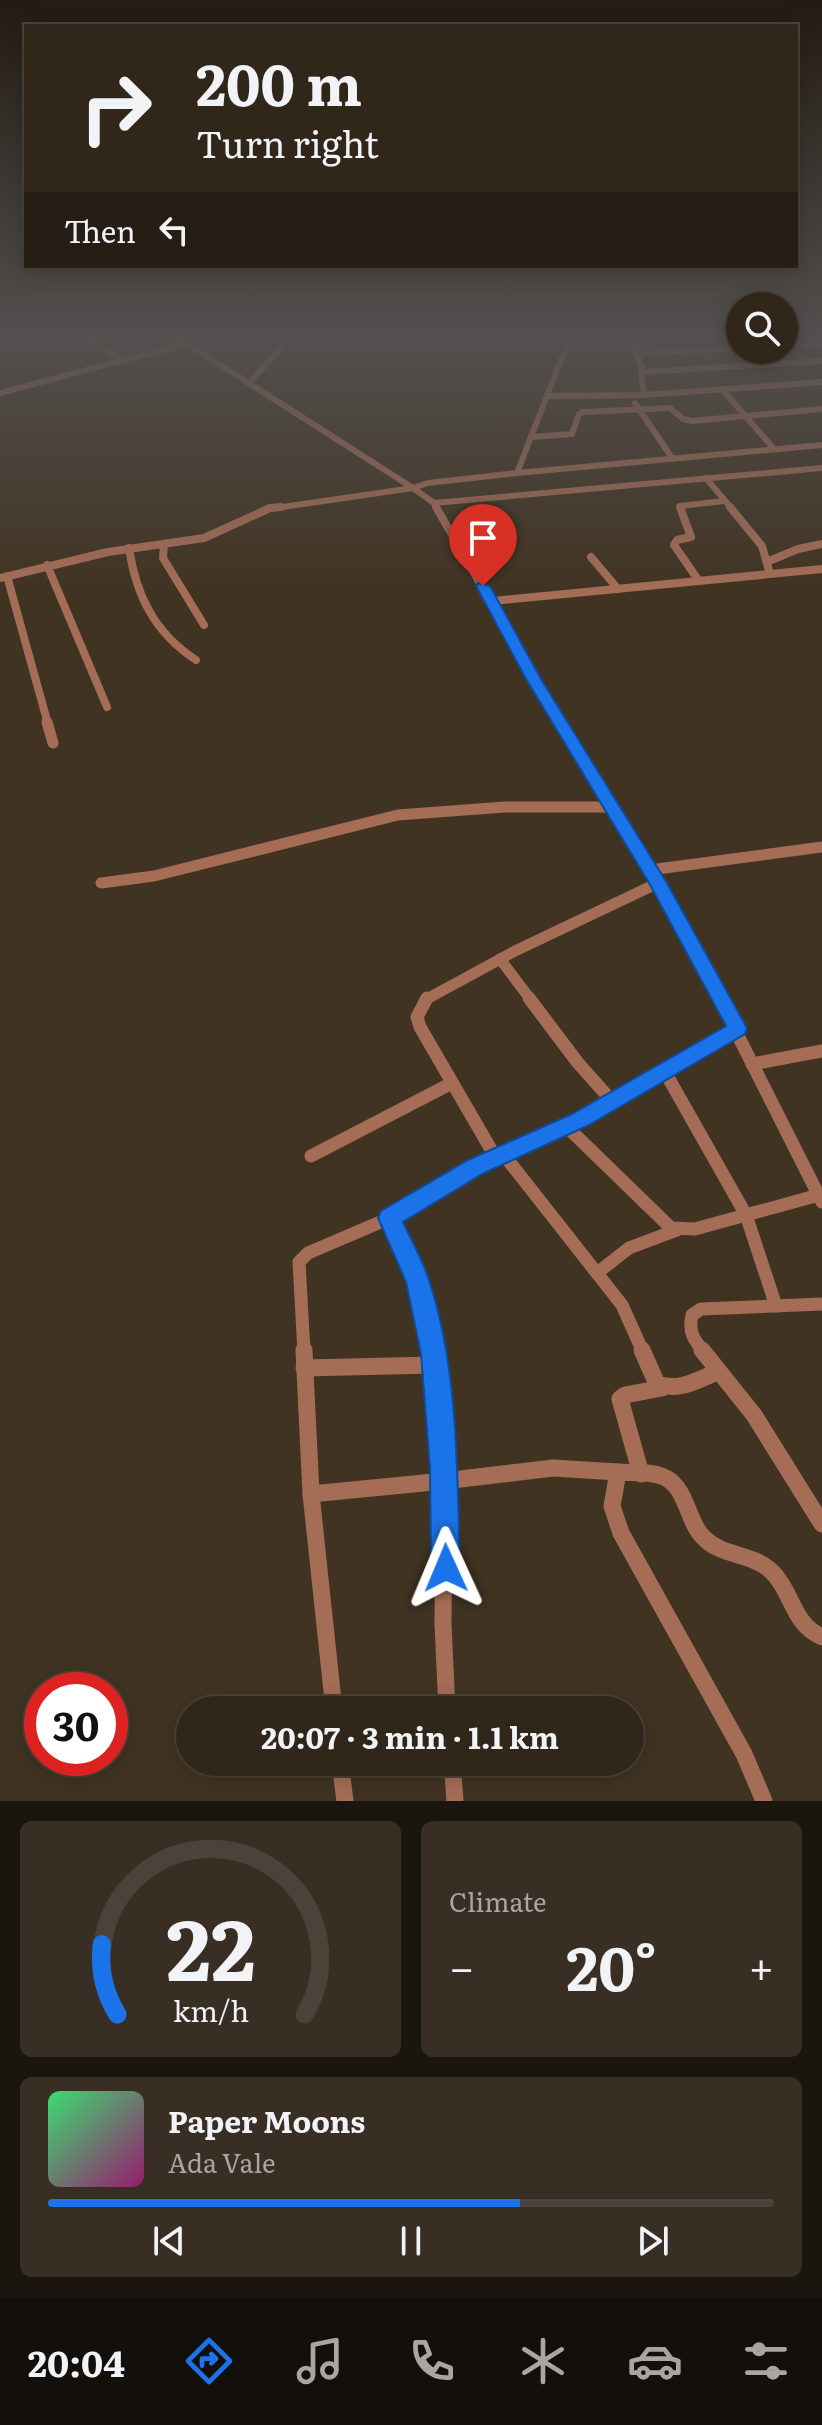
<!DOCTYPE html>
<meta charset="utf-8">
<style>
body{margin:0;font-family:Literata,serif;background:#382e23;color:#f1f3f6;height:100vh;display:flex;flex-direction:column;font-size:30px;white-space:nowrap}
*{box-sizing:border-box;margin:0}
p{font-size:26px;color:#a8a5a2}
.icon{flex:none;width:44px;height:44px;fill:none;stroke:currentColor;stroke-width:2;stroke-linecap:round;stroke-linejoin:round}
.map{position:relative;height:1801px;overflow:hidden}
.sheet{display:flex;flex-direction:column;gap:20px;padding:20px;background:#1a150e;flex:1}
.sheet>*{flex:none}
.banner{position:absolute;left:24px;top:24px;width:774px;height:244px;border-radius:0px;box-shadow:0 4px 20px #0003,0 0 0 2px #4b4339;background:#30261a;color:#f1f3f6;overflow:hidden}
.tools{position:absolute;left:726px;top:292px;display:grid;gap:16px}
.tools a{display:grid;place-items:center;width:72px;height:72px;border-radius:50%;background:#30261a;box-shadow:0 4px 20px #0003,0 0 0 2px #4b4339;font-size:40px}
.speed{position:absolute;left:24px;top:1672px;display:flex;gap:16px;font-size:40px;font-weight:700;text-align:center}
.speed>*{display:grid;place-content:center;width:104px;height:104px;border-radius:50%;background:#30261a;box-shadow:0 4px 20px #0003,0 0 0 2px #4b4339;line-height:1}
.speed .limit{border:12px solid #d22;background:#fff;color:#111}
.pin{position:absolute;display:grid;place-items:center;width:68px;height:68px;color:#fff;margin:-82px -34px;border-radius:50% 50% 50% 0;rotate:-45deg;box-shadow:0 0 8px #0007}
.pin .icon{rotate:45deg}
.me{position:absolute;width:88px;margin:-44px;rotate:359deg;stroke-linejoin:round;filter:drop-shadow(0 0 6px #0008)}
.turn{display:flex;align-items:center;gap:28px;height:168px;padding:0 40px;font-size:36px}
.turn .icon{width:104px;height:104px;stroke-width:2.5}
.turn b{display:block;font-size:56px;line-height:68px}
.then{display:flex;align-items:center;height:76px;padding:0 40px;background:#0003;gap:16px;font-size:30px}
.big{font-size:60px;font-weight:700;line-height:1.1}
.sheet .tile{flex:1;display:flex;flex-direction:column;justify-content:center;gap:12px;min-width:0;padding:0 28px;border-radius:12px;background:#382e23}
.sheet .dial{align-items:center;gap:0}
.dial svg{height:208px;overflow:visible;fill:none;stroke:#4b4339;stroke-width:7;stroke-linecap:round;text-anchor:middle}
.dial text{fill:#f1f3f6;stroke:none}
.song{display:flex;align-items:center;gap:24px}
.cover{width:96px;height:96px;border-radius:12px;background:linear-gradient(135deg,hsl(140 70% 55%),hsl(320 70% 35%))}
.played{height:8px;border-radius:4px;background:linear-gradient(90deg,#1a73e8 65%,#4b4339 65%)}
.keys{display:flex;justify-content:space-around;direction:ltr}
.heat{display:flex;justify-content:space-between;align-items:center;font-size:44px;direction:ltr}
.sheet .tiles{flex:1;display:grid;gap:20px;grid-template-columns:1fr 1fr}
.tile:last-child{grid-column:span 2}
.trip{position:absolute;left:176px;top:1696px;width:468px;height:80px;border-radius:40px;background:#30261a;box-shadow:0 4px 20px #0003,0 0 0 2px #4b4339;font-weight:700;line-height:80px;text-align:center}
.dock{display:flex;height:128px;justify-content:space-around;align-items:center;background:#130f0a;color:#a8a5a2}
.dock .icon{width:56px;height:56px}
.dock .selected{color:#1a73e8}
.dock b{font-size:36px;color:#f1f3f6}
.map>svg:first-child{display:block}
</style>
<div class="map">
<svg width="822" height="1801" viewBox="0 0 822 1801">
<rect width="100%" height="100%" fill="#403322"/>
<g fill="none" stroke-linecap="round" stroke-linejoin="round">
<g stroke="#a56d56" stroke-width="6">
<path d="M89,339L123,360L188,344"/>
<path d="M180,339L413,488L428,483L517,473L822,445"/>
<path d="M631,339L644,372"/>
<path d="M784,346L822,343"/>
<path d="M636,353L740,348"/>
<path d="M250,382L289,339"/>
<path d="M722,389L774,449"/>
<path d="M0,393L123,360"/>
<path d="M644,395L641,372L822,361"/>
<path d="M547,396L644,395L822,382"/>
<path d="M635,403L672,458"/>
<path d="M531,437L572,434L579,414L583,412L670,408L683,419L692,421L822,409"/>
<path d="M517,473L569,339"/>
<path d="M706,478L732,509"/>
<path d="M434,503L437,509"/>
<path d="M269,509L413,488L434,503L822,468"/>
<path d="M681,509L680,506L724,501"/>
</g>
<g stroke="#a56d56" stroke-width="8">
<path d="M436,507L561,724"/>
<path d="M680,507L691,537L677,540L674,545L699,581"/>
<path d="M730,507L762,546L770,574"/>
<path d="M164,544L163,558L204,625"/>
<path d="M129,548C136,596 155,633 196,660"/>
<path d="M591,557L618,589"/>
<path d="M769,561L798,549L822,544"/>
<path d="M47,565L107,707"/>
<path d="M7,576L48,724"/>
<path d="M0,578L108,552L204,538L270,508L281,507"/>
<path d="M492,601L822,569"/>
</g>
<g stroke="#a56d56" stroke-width="11">
<path d="M47,722L53,743"/>
<path d="M560,722L691,942L720,1000"/>
<path d="M650,870L822,847"/>
<path d="M101,883L154,876L398,815L505,807H610"/>
<path d="M500,959L531,1000"/>
<path d="M425,1000L515,951L658,883"/>
</g>
<g stroke="#a56d56" stroke-width="13">
<path d="M427,998L417,1017L420,1027L496,1158"/>
<path d="M529,998L578,1063L612,1101"/>
<path d="M719,998L822,1202"/>
<path d="M752,1064L822,1051"/>
<path d="M665,1072L746,1215L776,1306"/>
<path d="M566,1126L671,1228L695,1229L819,1195"/>
<path d="M504,1155L622,1305L643,1352"/>
<path d="M311,1156L452,1083"/>
<path d="M389,1218L422,1294L434,1352"/>
<path d="M597,1273L629,1248L677,1230"/>
<path d="M304,1352L299,1262L308,1253L404,1212L476,1166L580,1120L737,1028"/>
<path d="M704,1352C694,1340 688,1332 692,1315L701,1309L822,1304"/>
</g>
<g stroke="#a56d56" stroke-width="17">
<path d="M304,1350L311,1494L334,1710"/>
<path d="M642,1350L657,1384C678,1392 698,1380 717,1372"/>
<path d="M702,1350L754,1415L822,1524"/>
<path d="M304,1368L434,1365"/>
<path d="M641,1474L620,1399L625,1395L662,1388"/>
<path d="M311,1494L444,1481L433,1350"/>
<path d="M447,1710L443,1624L444,1481L553,1468L618,1472"/>
<path d="M340,1762L345,1801"/>
<path d="M452,1762L455,1801"/>
<path d="M764,1801L744,1754L621,1533L612,1506L618,1472C633,1473 652,1471 666,1478C688,1490 687,1523 705,1539C725,1558 757,1553 775,1575C793,1596 794,1625 822,1637"/>
</g>
</g>
<linearGradient id="sky" x2="0" y2="1"><stop stop-color="#231c13"/><stop offset="0.57" stop-color="#53504f"/><stop offset="1" stop-color="#53504f" stop-opacity="0"/></linearGradient>
<rect width="822" height="591" fill="url(#sky)"/>
<path fill="#1a73e8" stroke="#114b97" stroke-width="2" d="M478,583L490,586L541,679L667,883L747,1028L745,1034L587,1126L484,1173L403,1222C412,1242 424,1262 430,1283C459,1373 457,1475 460,1568L456,1579L446,1583L435,1579L431,1568L430,1468L421,1354L406,1282L378,1218L381,1211L468,1160L572,1114L726,1026L649,883L526,679L476,586Z"/>
</svg>
<div class="tools">
<a><svg class="icon" aria-label="search" viewBox="0 0 24 24"><circle cx="10" cy="10" r="6"/><path d="M15 15l6 6"/></svg></a>
</div>
<div class="speed"><div class="limit">30</div></div>
<div class="pin" style="left:483px;top:586px;background:#d93025"><svg class="icon" aria-label="arrive" viewBox="0 0 24 24"><path d="M6 21V4h12l-3 4 3 4H6"/></svg></div>
<svg class="me" style="left:446px;top:1568px" viewBox="-20 -20 40 40"><path d="M0-17L14 15 0 8-14 15z" fill="#1a73e8" stroke="#fff" stroke-width="4"/></svg>
<div class="trip">20:07 · 3 min · 1.1 km</div>
<div class="banner">
<div class="turn"><svg class="icon" aria-label="right" viewBox="0 0 24 24"><path d="M7 20v-9h11M14 6l5 5-5 5"/></svg><div><b>200 m</b>Turn right</div></div>
<div class="then">Then<svg class="icon" aria-label="left" viewBox="0 0 24 24"><path d="M17 20v-9H6M10 6l-5 5 5 5"/></svg></div>
</div>
</div>
<section class="sheet">
<div class="tiles">
<div class="tile dial"><svg viewBox="0 0 100 80">
<path d="M14 69A42 42 0 1 1 86 69"/>
<path d="M14 69A42 42 0 0 1 8 42" stroke="#1a73e8"/>
<text x="50" y="56" font-size="32" font-weight="700">22</text>
<text x="50" y="72" font-size="11">km/h</text>
</svg></div>
<div class="tile"><p>Climate</p>
<div class="heat"><a>−</a><b class="big">20°</b><a>+</a></div>
</div>
<div class="tile">
<div class="song"><i class="cover"></i><div><b>Paper Moons</b><p>Ada Vale</p></div></div>
<div class="played"></div>
<div class="keys"><svg class="icon" aria-label="previous" viewBox="0 0 24 24"><path d="M18 5L8 12l10 7zM5 5v14"/></svg><svg class="icon" aria-label="pause" viewBox="0 0 24 24"><path d="M8 5v14M16 5v14"/></svg><svg class="icon" aria-label="next" viewBox="0 0 24 24"><path d="M6 5l10 7-10 7zM19 5v14"/></svg></div>
</div>
</div>
</section>
<nav class="dock">
<b>20:04</b>
<svg class="icon selected" aria-label="directions" viewBox="0 0 24 24"><path d="M12 3l9 9-9 9-9-9zM9 14v-3h6M13 9l2 2-2 2"/></svg>
<svg class="icon" aria-label="music" viewBox="0 0 24 24"><path d="M9 18V5l10-2v13"/><circle cx="6" cy="18" r="3"/><circle cx="16" cy="16" r="3"/></svg>
<svg class="icon" aria-label="phone" viewBox="0 0 24 24"><path d="M5 4h4l2 5-3 2q2 4 5 5l2-3 5 2v4C11 20 4 13 5 4z"/></svg>
<svg class="icon" aria-label="climate" viewBox="0 0 24 24"><path d="M12 3v18M4 7l16 10M4 17L20 7"/></svg>
<svg class="icon" aria-label="car" viewBox="0 0 24 24"><path d="M5 17H2v-5l4-1 3-4h7l3 4 3 1v5h-3M9 17h6M6 11h13"/><circle cx="7" cy="17" r="2"/><circle cx="17" cy="17" r="2"/></svg>
<svg class="icon" aria-label="filters" viewBox="0 0 24 24"><path d="M4 7h16M4 17h16"/><circle cx="9" cy="7" r="2"/><circle cx="15" cy="17" r="2"/></svg>
</nav>
